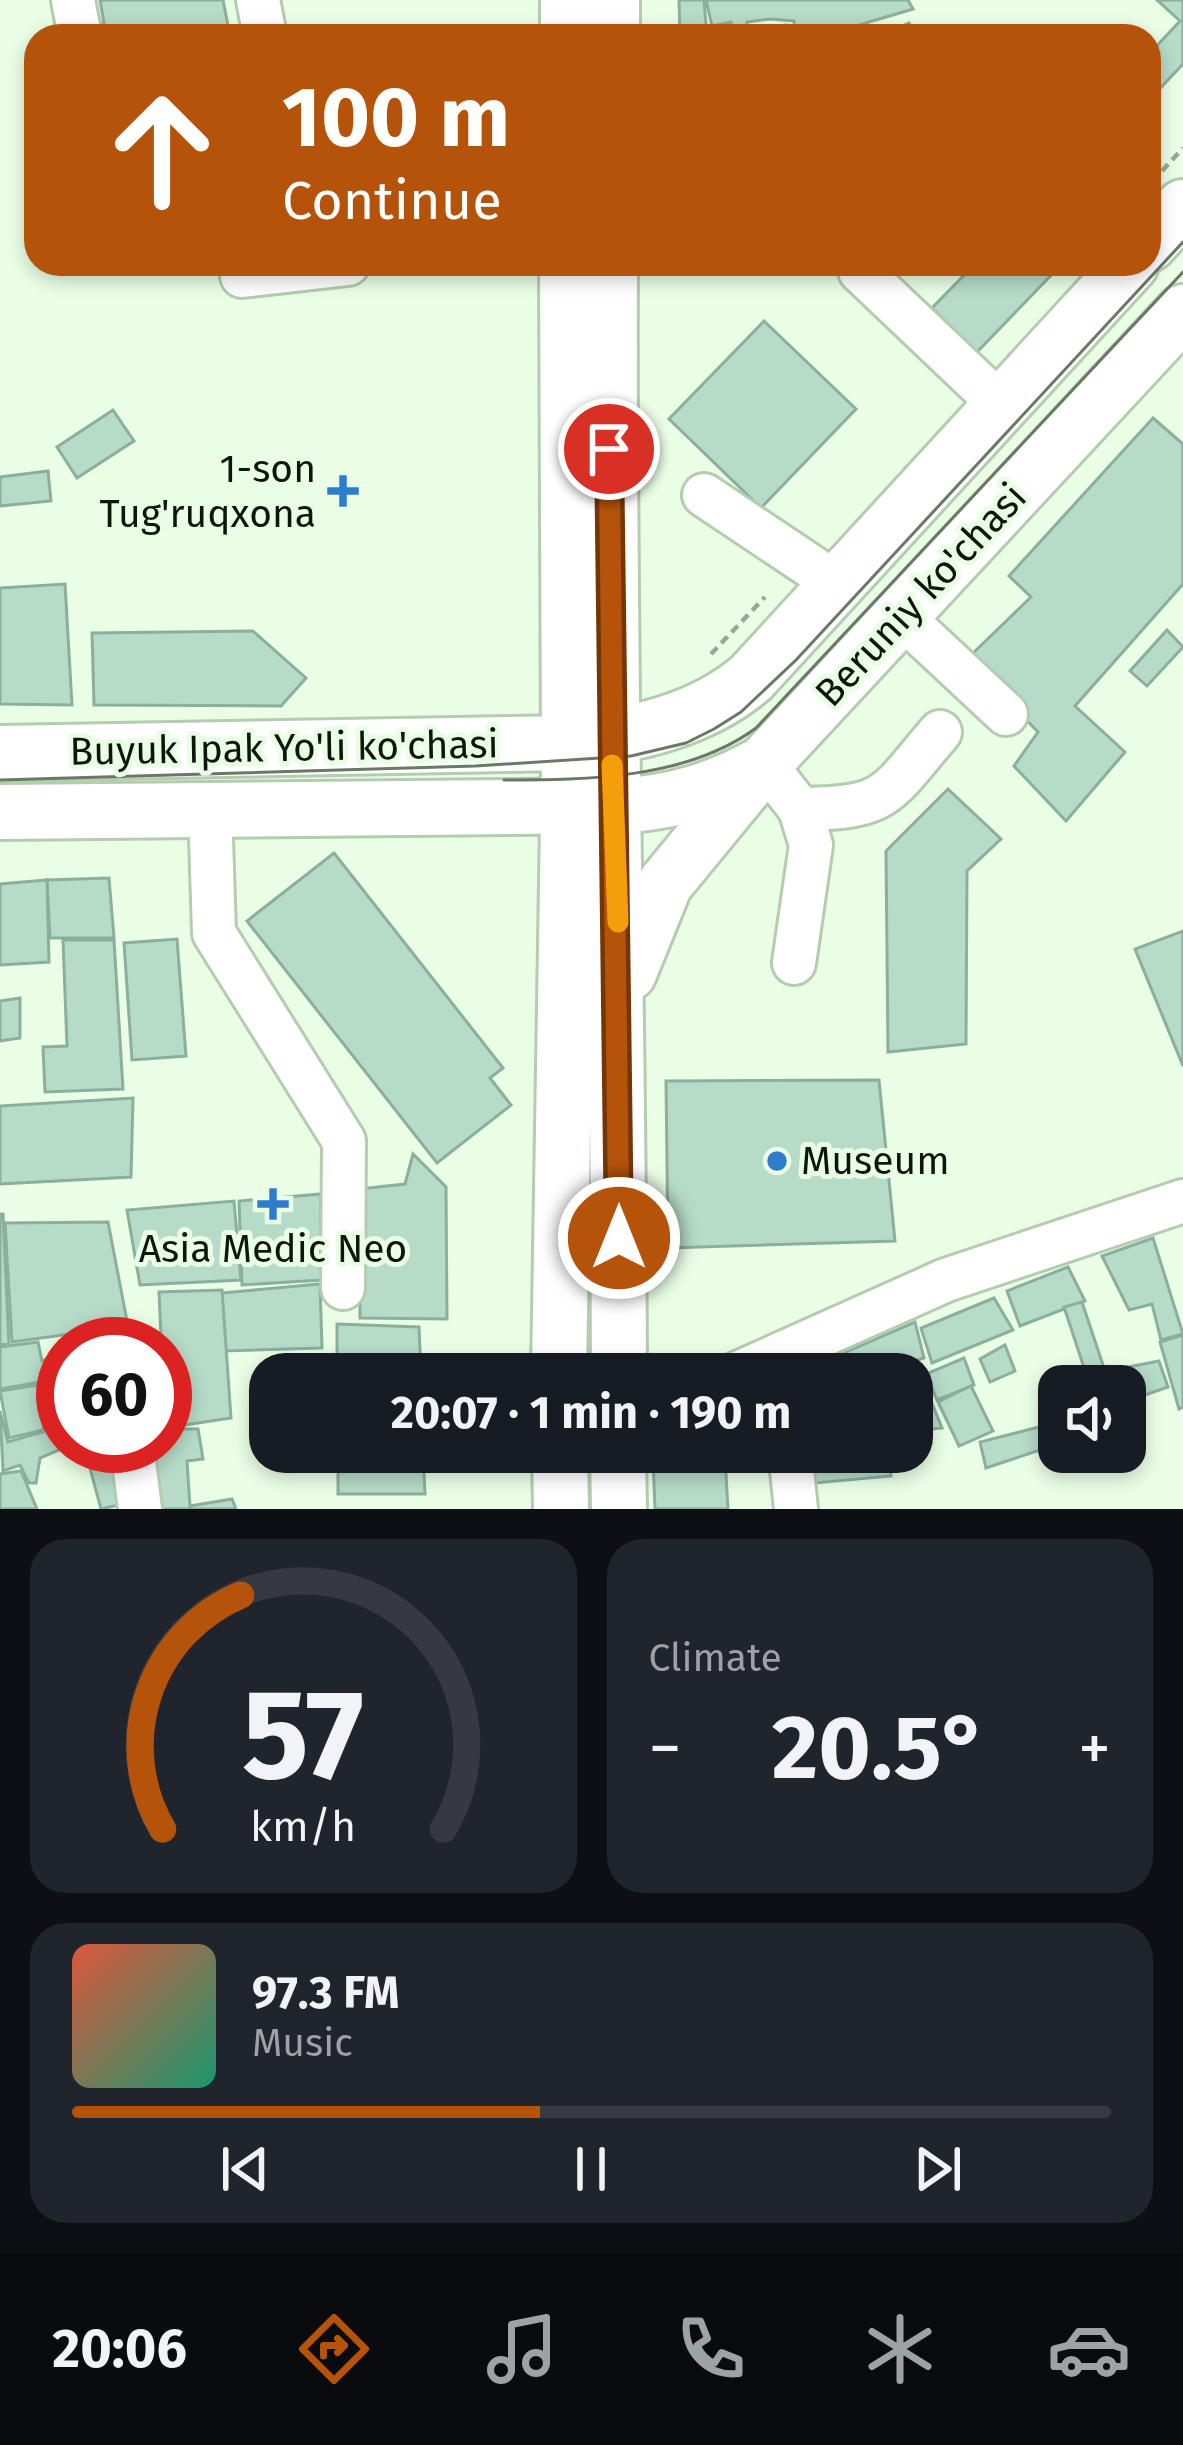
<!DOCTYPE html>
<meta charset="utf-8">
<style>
body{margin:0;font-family:"Fira Sans",sans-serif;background:#20242c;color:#f1f3f6;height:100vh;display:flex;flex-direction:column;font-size:45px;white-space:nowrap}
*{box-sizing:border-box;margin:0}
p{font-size:39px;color:#9ea1a6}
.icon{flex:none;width:66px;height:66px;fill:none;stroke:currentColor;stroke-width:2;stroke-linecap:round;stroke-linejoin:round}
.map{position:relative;height:1509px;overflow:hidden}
.side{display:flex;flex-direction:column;gap:30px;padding:30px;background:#0d0f14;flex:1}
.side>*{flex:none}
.guide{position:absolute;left:24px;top:24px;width:1137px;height:252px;border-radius:36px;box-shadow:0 6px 18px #0003;background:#b45309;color:#fff;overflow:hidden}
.tools{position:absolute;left:1038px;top:1365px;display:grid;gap:24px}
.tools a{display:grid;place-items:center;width:108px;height:108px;border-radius:24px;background:#171b24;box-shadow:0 6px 18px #0003;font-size:60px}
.speed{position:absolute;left:36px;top:1317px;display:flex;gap:24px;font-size:60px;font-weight:700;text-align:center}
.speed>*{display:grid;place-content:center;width:156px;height:156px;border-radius:50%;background:#171b24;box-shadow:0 6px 18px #0003;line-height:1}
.speed .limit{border:18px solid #d22;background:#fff;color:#111}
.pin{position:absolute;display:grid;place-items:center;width:102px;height:102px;color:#fff;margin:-51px;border:6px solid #fff;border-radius:50%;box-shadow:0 3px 12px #0007}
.me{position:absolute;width:132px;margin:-66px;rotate:0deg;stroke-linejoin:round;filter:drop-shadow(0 0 9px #0008)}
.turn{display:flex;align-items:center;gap:42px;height:252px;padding:0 60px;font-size:54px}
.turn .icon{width:156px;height:156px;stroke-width:2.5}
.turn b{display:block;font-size:84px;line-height:102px}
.big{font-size:90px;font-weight:700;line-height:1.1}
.side .card{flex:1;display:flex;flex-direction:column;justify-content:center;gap:18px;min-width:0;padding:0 42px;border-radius:36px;background:#20242c}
.side .dial{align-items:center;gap:0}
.dial svg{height:312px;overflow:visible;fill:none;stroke:#363941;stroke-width:7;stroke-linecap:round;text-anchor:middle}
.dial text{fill:#f1f3f6;stroke:none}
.song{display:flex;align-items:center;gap:36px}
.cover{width:144px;height:144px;border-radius:18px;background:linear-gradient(135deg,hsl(10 70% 55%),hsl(160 70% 35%))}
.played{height:12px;border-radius:6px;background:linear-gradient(90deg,#b45309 45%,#363941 45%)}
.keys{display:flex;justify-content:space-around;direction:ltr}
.heat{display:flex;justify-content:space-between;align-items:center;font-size:66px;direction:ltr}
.side .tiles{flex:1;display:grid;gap:30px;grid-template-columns:1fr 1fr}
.card:last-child{grid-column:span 2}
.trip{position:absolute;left:249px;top:1353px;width:684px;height:120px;border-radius:36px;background:#171b24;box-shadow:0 6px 18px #0003;font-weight:700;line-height:120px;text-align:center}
.menu{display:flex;height:192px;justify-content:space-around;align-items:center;background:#090b0e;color:#9ea1a6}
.menu .icon{width:84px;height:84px}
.menu .active{color:#b45309}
.menu b{font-size:54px;color:#f1f3f6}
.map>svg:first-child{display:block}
</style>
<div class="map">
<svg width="1183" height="1509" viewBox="0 0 1183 1509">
<rect width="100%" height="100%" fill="#eafee6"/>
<g fill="#b6dbc8" stroke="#8baf9d" stroke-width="3">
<path d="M100,0H223L230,36H91L89,26L104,23Z"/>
<path d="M679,0H704L707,36H680Z"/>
<path d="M706,0H908L913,9L822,36H795L794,21L770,19L747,22V36H734L731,22L712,26Z"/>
<path d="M1157,0H1183V64L1149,100V54L1180,21Z"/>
<path d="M909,23L918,36H882Z"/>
<path d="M786,25L788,36H752L751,31Z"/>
<path d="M714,264H769V272L714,268Z"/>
<path d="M975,264H1062L977,352L932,308Z"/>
<path d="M764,321L856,409L761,508L669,419Z"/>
<path d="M113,410L134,441L77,478L57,447Z"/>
<path d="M1153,418L1183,444V584L1075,706L1125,752L1066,821L1014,766L1038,732L967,659L1031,597L1009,576Z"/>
<path d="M48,471L51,501L0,506V477Z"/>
<path d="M65,584L72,705L0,704V588Z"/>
<path d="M1167,630L1183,647L1147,686L1130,671Z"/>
<path d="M253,631L306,678L281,706L94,705L92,633Z"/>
<path d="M948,789L1001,839L967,871L966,1044L888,1052L886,851Z"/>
<path d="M334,853L503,1068L490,1078L511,1105L437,1163L247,921Z"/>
<path d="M109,878L114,938H50L47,880Z"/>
<path d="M47,880L49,962L0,965V884Z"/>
<path d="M1183,931V1066L1135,949Z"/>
<path d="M177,939L186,1056L132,1060L124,943Z"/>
<path d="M63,940H114L123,1089L45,1092L43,1047L67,1046Z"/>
<path d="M20,998V1038L0,1041V1001Z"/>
<path d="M879,1080L895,1241L668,1248L666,1081Z"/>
<path d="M133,1098L131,1177L0,1184V1106Z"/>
<path d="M413,1154L446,1187L447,1319L360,1318L359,1189L405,1184Z"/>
<path d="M321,1194V1280L242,1285L239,1201Z"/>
<path d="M234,1201L241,1280L140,1285L127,1210Z"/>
<path d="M0,1214H3L9,1344L0,1345Z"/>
<path d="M108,1222L128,1326L12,1342L5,1223Z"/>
<path d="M1153,1238L1183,1334L1161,1340L1152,1304L1129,1310L1102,1256Z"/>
<path d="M1068,1267L1085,1301L1020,1326L1007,1291Z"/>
<path d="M320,1284L322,1348L224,1351L222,1293Z"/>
<path d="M222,1290L231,1418L165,1428L159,1292Z"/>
<path d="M994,1298L1013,1330L932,1363L921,1328Z"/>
<path d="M1082,1302L1110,1386H1090L1064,1307Z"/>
<path d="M915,1322L924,1358L873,1374H821L818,1364Z"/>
<path d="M337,1324L419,1327L421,1374H337Z"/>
<path d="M1183,1335V1407L1179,1409L1160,1342Z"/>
<path d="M38,1342L42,1361L63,1354V1378L0,1389V1347Z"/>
<path d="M1005,1345L1015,1371L990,1382L980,1359Z"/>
<path d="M964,1358L974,1385L937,1400L926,1374Z"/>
<path d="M1159,1361L1168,1387L1125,1402V1386H1112L1108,1371Z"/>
<path d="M63,1381V1412L45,1415L43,1430L9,1438L0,1391Z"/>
<path d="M971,1386L993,1431L959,1446L938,1402Z"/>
<path d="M931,1401L942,1428L912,1431V1402Z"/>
<path d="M0,1411L8,1442L63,1426V1446H68L40,1458L36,1483H29L20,1465L3,1471Z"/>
<path d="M1047,1425L1055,1445L986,1468L980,1442Z"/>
<path d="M165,1429H198L203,1459L187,1461L190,1506L232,1499L236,1509H147L140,1446H165Z"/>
<path d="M84,1446H118L132,1502L101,1509Z"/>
<path d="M338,1452H423L425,1494H338Z"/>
<path d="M810,1452H888L891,1476L815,1483Z"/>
<path d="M725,1457L728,1509H655L653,1459Z"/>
<path d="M21,1471L37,1509H0V1474Z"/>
</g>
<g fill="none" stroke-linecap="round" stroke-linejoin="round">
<g stroke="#b4ccaf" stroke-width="48">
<g id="minor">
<path d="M73,0L80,36"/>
<path d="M258,0L265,36"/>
<path d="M860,271L1001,405"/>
<path d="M242,276L348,264"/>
<path d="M704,495L837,584"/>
<path d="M901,616L1006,714"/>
<path d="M764,763L800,809L811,845L794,963"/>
<path d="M210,806L214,933L344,1141L343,1288"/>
<path d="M800,809C889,808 885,796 940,732"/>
<path d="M736,1374L946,1280L1183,1201"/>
<path d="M132,1446L140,1509"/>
<path d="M790,1452L796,1509"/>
</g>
</g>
<g stroke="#b4ccaf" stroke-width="60">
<g id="major">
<path d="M568,36V0"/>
<path d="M612,36V0"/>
<path d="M1149,244L1183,207"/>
<path d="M610,264C608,634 618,1004 619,1374"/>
<path d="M0,753L568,743C633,735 701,721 751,678L1131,264"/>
<path d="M0,812L617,806C671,803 716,790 764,763L1183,312"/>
<path d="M629,973L665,884L757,772"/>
<path d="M559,1374L569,760L567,264"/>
<path d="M560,1452L561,1509"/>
<path d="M618,1452L619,1509"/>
</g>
</g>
<g stroke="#98a895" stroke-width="4.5" stroke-dasharray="9 6" stroke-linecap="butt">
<path d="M1162,171L1183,148"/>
<path d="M711,654L765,597"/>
</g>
<use href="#minor" stroke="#fff" stroke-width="42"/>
<use href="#major" stroke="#fff" stroke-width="54"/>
<g stroke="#6b7868" stroke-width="3">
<path d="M0,780L475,766L631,756L686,743L714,729L741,712L796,660L1183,242"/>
<path d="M504,780C587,780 687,779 756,728L1183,272"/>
</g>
</g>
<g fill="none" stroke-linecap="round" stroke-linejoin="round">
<g stroke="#753606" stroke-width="30">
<path id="route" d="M609,449L619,1238"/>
</g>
<use href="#route" stroke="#b45309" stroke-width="21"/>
<path stroke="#f59e0b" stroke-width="21" d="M612,765L618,922"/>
</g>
<g fill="#2e7dcc" stroke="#eafee6" stroke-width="4.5">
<path d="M337 473h12v12h12v12h-12v12h-12v-12h-12v-12h12z"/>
<circle cx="777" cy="1161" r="12"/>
<path d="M267 1186h12v12h12v12h-12v12h-12v-12h-12v-12h12z"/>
</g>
<g text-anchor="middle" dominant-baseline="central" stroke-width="10" stroke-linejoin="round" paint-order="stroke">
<g font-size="39" fill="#0e160c" stroke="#eafee6" text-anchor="end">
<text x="316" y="469">1-son<tspan x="316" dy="45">Tug'ruqxona</tspan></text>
<text x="801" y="1161" text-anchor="start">Museum</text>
<text x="273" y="1249" text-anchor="middle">Asia Medic Neo</text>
</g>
<g font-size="39" fill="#0e160c" stroke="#eafee6">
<text transform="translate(921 595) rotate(-47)">Beruniy ko'chasi</text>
<text transform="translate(284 748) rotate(-1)">Buyuk Ipak Yo'li ko'chasi</text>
</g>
</g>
</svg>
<div class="tools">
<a><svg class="icon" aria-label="sound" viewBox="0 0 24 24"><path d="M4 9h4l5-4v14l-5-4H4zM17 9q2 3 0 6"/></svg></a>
</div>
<div class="speed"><div class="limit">60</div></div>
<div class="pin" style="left:609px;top:449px;background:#d93025"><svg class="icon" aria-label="arrive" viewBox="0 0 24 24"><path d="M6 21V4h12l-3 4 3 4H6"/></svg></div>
<svg class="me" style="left:619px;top:1238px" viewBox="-20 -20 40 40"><circle r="17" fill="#b45309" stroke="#fff" stroke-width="3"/><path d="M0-11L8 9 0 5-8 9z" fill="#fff"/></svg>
<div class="trip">20:07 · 1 min · 190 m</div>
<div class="guide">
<div class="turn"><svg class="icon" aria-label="ahead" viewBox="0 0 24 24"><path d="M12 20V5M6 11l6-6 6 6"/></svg><div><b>100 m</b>Continue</div></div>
</div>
</div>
<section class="side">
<div class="tiles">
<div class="card dial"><svg viewBox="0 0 100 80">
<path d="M14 69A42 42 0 1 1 86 69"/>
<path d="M14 69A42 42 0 0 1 34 9" stroke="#b45309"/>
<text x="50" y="56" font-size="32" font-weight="700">57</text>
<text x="50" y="72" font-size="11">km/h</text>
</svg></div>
<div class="card"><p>Climate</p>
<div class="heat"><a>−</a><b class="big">20.5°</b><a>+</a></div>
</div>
<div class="card">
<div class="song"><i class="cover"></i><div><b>97.3 FM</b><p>Music</p></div></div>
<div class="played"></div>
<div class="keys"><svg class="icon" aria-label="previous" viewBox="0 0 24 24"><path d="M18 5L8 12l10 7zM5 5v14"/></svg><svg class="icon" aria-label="pause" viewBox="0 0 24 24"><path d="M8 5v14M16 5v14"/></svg><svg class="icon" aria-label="next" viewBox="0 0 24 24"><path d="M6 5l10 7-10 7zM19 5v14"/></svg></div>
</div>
</div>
</section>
<nav class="menu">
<b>20:06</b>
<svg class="icon active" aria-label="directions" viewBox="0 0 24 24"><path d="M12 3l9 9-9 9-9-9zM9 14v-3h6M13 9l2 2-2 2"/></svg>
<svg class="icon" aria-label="music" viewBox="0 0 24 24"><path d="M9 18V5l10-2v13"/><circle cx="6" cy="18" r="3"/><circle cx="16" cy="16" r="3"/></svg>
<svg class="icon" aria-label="phone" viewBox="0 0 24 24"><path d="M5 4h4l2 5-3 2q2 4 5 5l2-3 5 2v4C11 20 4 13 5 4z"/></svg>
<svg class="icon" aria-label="climate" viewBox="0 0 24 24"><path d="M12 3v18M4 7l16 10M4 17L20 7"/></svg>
<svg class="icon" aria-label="car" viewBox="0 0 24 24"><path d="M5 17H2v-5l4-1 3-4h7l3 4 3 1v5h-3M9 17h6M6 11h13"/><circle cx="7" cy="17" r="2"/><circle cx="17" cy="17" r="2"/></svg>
</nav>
